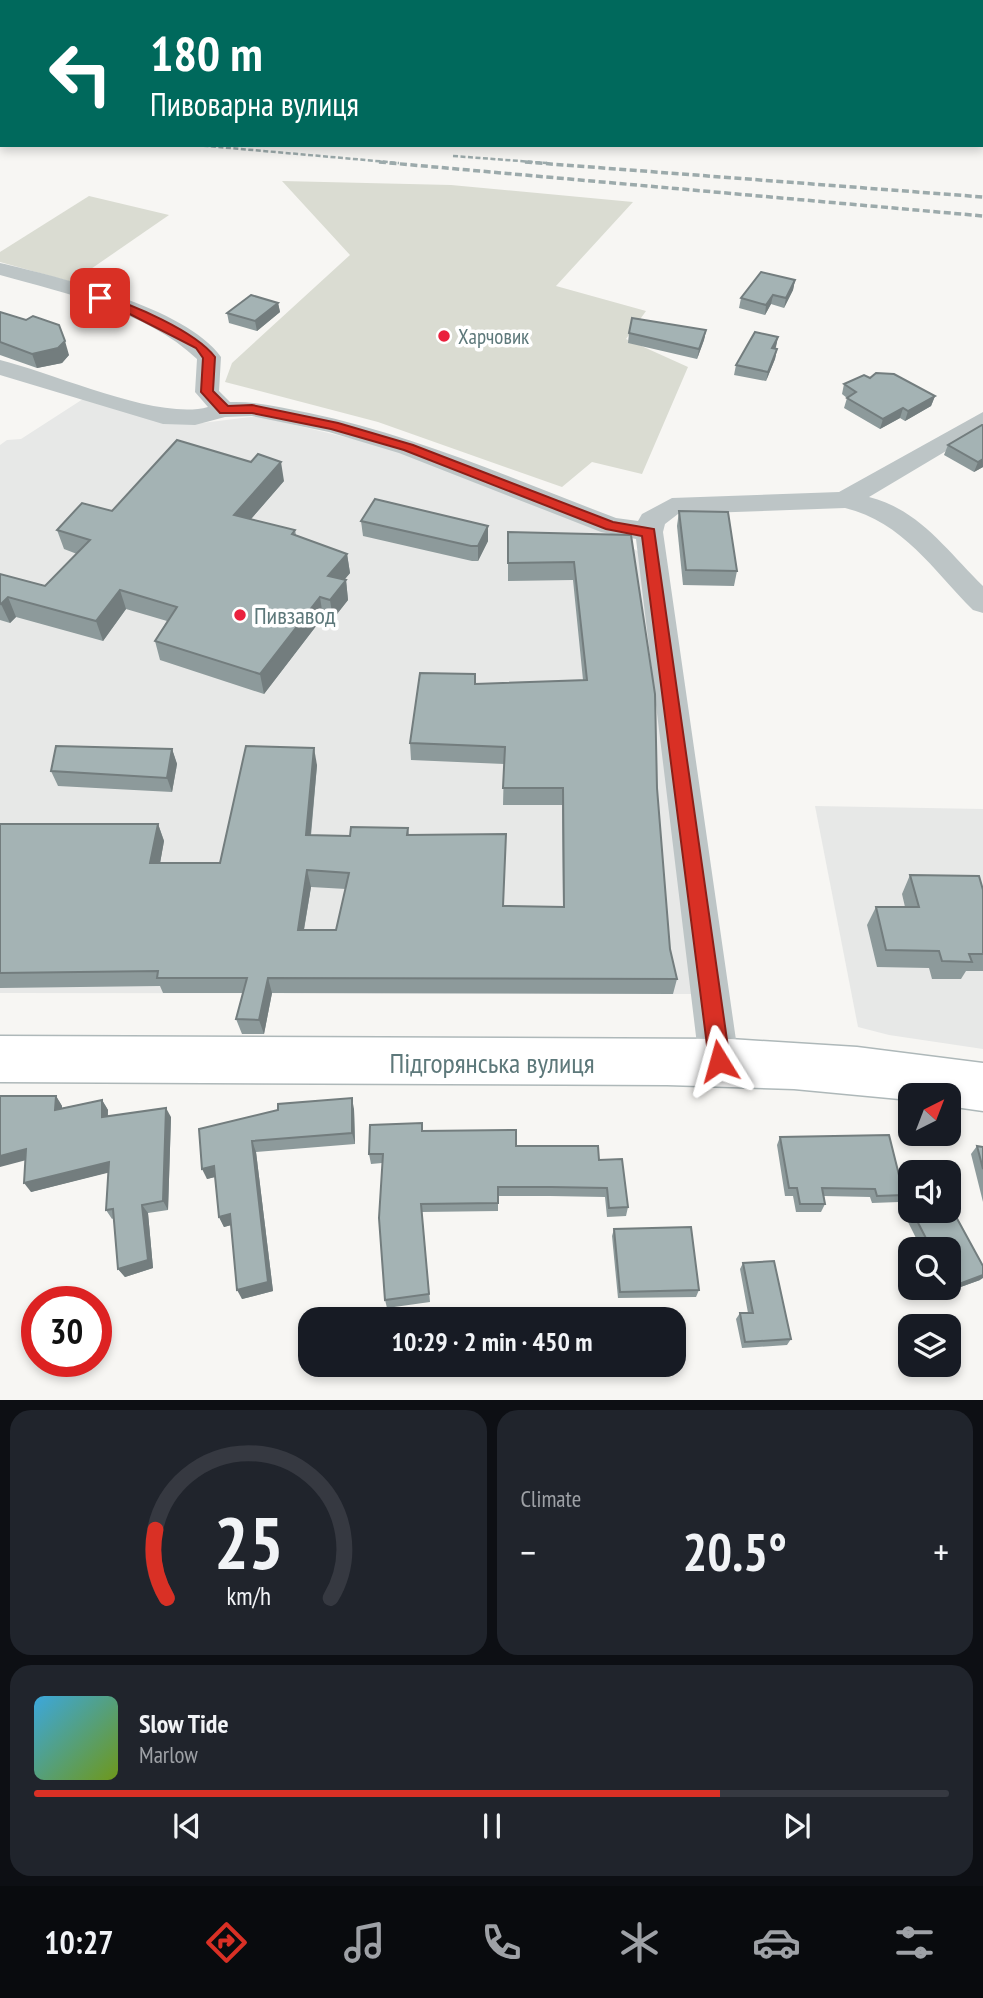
<!DOCTYPE html>
<meta charset="utf-8">
<style>
body{margin:0;font-family:"PT Sans Narrow",sans-serif;background:#20242c;color:#f1f3f6;height:100vh;display:flex;flex-direction:column;font-size:26px;white-space:nowrap}
*{box-sizing:border-box;margin:0}
p{font-size:23px;color:#9ea1a6}
.icon{flex:none;width:38px;height:38px;fill:none;stroke:currentColor;stroke-width:2;stroke-linecap:round;stroke-linejoin:round}
.map{position:relative;height:1400px;overflow:hidden}
.side{display:flex;flex-direction:column;gap:10px;padding:10px;background:#0d0f14;flex:1}
.side>*{flex:none}
.banner{position:absolute;left:0px;top:0px;width:984px;height:147px;box-shadow:0 4px 10px #0003;background:#00695c;color:#fff;overflow:hidden}
.needle{width:46px;rotate:42deg}
.fabs{position:absolute;left:898px;top:1083px;display:grid;gap:14px}
.fabs a{display:grid;place-items:center;width:63px;height:63px;border-radius:14px;background:#171b24;box-shadow:0 4px 10px #0003;font-size:35px}
.speed{position:absolute;left:21px;top:1286px;display:flex;gap:14px;font-size:35px;font-weight:700;text-align:center}
.speed>*{display:grid;place-content:center;width:91px;height:91px;border-radius:50%;background:#171b24;box-shadow:0 4px 10px #0003;line-height:1}
.speed .limit{border:10px solid #d22;background:#fff;color:#111}
.pin{position:absolute;display:grid;place-items:center;width:60px;height:60px;color:#fff;margin:-30px;border-radius:14px;box-shadow:0 4px 10px #0006}
.me{position:absolute;width:77px;margin:-38px;rotate:352deg;stroke-linejoin:round;filter:drop-shadow(0 0 5px #0008)}
.turn{display:flex;align-items:center;gap:24px;height:147px;padding:0 35px;font-size:32px}
.turn .icon{width:91px;height:91px;stroke-width:2.5}
.turn b{display:block;font-size:49px;line-height:60px}
.big{font-size:52px;font-weight:700;line-height:1.1}
.side .card{flex:1;display:flex;flex-direction:column;justify-content:center;gap:10px;min-width:0;padding:0 24px;border-radius:21px;background:#20242c}
.side .dial{align-items:center;gap:0}
.dial svg{height:182px;overflow:visible;fill:none;stroke:#363941;stroke-width:7;stroke-linecap:round;text-anchor:middle}
.dial text{fill:#f1f3f6;stroke:none}
.song{display:flex;align-items:center;gap:21px}
.cover{width:84px;height:84px;border-radius:10px;background:linear-gradient(135deg,hsl(200 70% 55%),hsl(80 70% 35%))}
.played{height:7px;border-radius:4px;background:linear-gradient(90deg,#d93025 75%,#363941 75%)}
.keys{display:flex;justify-content:space-around;direction:ltr}
.heat{display:flex;justify-content:space-between;align-items:center;font-size:38px;direction:ltr}
.side .tiles{flex:1;display:grid;gap:10px;grid-template-columns:1fr 1fr}
.card:last-child{grid-column:span 2}
.trip{position:absolute;left:298px;top:1307px;width:388px;height:70px;border-radius:21px;background:#171b24;box-shadow:0 4px 10px #0003;font-weight:700;line-height:70px;text-align:center}
.tab-bar{display:flex;height:112px;justify-content:space-around;align-items:center;background:#090b0e;color:#9ea1a6}
.tab-bar .icon{width:49px;height:49px}
.tab-bar .current{color:#d93025}
.tab-bar b{font-size:32px;color:#f1f3f6}
.map>svg:first-child{display:block}
</style>
<div class="map">
<svg width="983" height="1400" viewBox="0 0 983 1400">
<rect width="100%" height="100%" fill="#f7f6f3"/>
<g fill="#e7e8e7">
<path d="M83,399L153,420L202,423L257,416L387,447L609,534L639,552L692,994L0,993V445L7,440L21,439Z"/>
<path d="M815,806L983,809V1049L889,1035L858,1027Z"/>
</g>
<g fill="#dadcd2">
<path d="M282,181L451,185L633,202L556,286L646,311L626,339L688,367L642,474L592,462L562,487L378,422L225,382L232,363L350,255Z"/>
<path d="M89,196L169,215L72,282L0,262V252Z"/>
</g>
<g fill="none" stroke-linecap="round" stroke-linejoin="round">
<g stroke="#aeb8b9" stroke-width="3">
<path id="major" d="M0,1036L730,1039L857,1047L983,1063V1111L948,1106V1096H910V1100L794,1089L667,1085L0,1082Z"/>
</g>
<path fill="#bdc5c6" fill-rule="evenodd" d="M0,263C58,277 186,307 221,357L219,391L230,402C257,401 283,408 309,413C415,435 515,480 616,518L638,521L642,514L672,498L839,492L983,412V429L869,497C920,510 947,551 983,586V613L973,610C933,570 903,522 845,508L678,514L665,524L663,532L739,1061L733,1075L719,1080L705,1075L699,1061L636,539L601,532L399,453L329,432L252,416L225,417L195,425L163,424L0,375V360C54,373 158,421 208,407L195,392L197,359C145,310 67,294 0,275Z"/>
<use href="#major" fill="#fff" fill-rule="evenodd"/>
<g stroke="#9caaab" stroke-width="2.5" stroke-dasharray="5 2.5" stroke-linecap="butt">
<path d="M196,145L399,163"/>
<path d="M453,156L547,163"/>
</g>
<g stroke="#9caaab" stroke-width="3.5" stroke-dasharray="7 3.5" stroke-linecap="butt">
<path d="M379,162L983,216"/>
<path d="M525,162L983,197"/>
</g>
</g>
<g fill="#8d9a9b" fill-rule="evenodd">
<path d="M795,280L793,290L784,308L771,304L765,315L739,308L741,298Z"/>
<path d="M278,303L280,312L257,331L229,323L227,313Z"/>
<path d="M0,312L69,355L62,363L37,368L0,355Z"/>
<path d="M706,330L704,340L697,359L628,343L629,333Z"/>
<path d="M778,337L775,349H777L775,359L766,381L734,375L736,365Z"/>
<path d="M870,378L935,396L931,406L905,421L900,418L880,429L844,408L847,398L842,394L844,384Z"/>
<path d="M983,425V467L974,472L944,455L948,445Z"/>
<path d="M284,481L251,519L295,530L296,535L347,554L350,573L344,580H346L348,600L333,619L323,617L264,694L160,660L155,641L167,621L126,609L103,641L16,617L10,623L0,620V574L45,586L77,554L64,549L57,530L112,511Z"/>
<path d="M679,511L737,571L734,586L683,585L677,526Z"/>
<path d="M361,521L488,526V541L478,561H472L363,536Z"/>
<path d="M508,532L631,535L657,788L670,949L677,979L673,994L272,993L264,1034H242L236,1019L243,993H163L160,986L0,988V824H158L164,841L160,863H220L317,765L311,836H350L408,828L409,835L504,906L563,907L562,805H503L504,764L411,760L410,743L475,684L583,680L573,580L508,581ZM311,887L346,889L336,930H304Z"/>
<path d="M172,749L177,764L172,792L58,786L51,771Z"/>
<path d="M910,875L983,890V971H966L961,979H932L929,968L877,967L867,925L876,907H905L902,894Z"/>
<path d="M56,1096L62,1106V1108L102,1100L108,1110V1116L171,1117L168,1210L148,1213L153,1268L125,1277L118,1269L114,1218L112,1219L106,1210L109,1172L31,1192L26,1160Z"/>
<path d="M354,1109L355,1144L256,1152L273,1291L242,1299L231,1225L224,1227L219,1217L215,1177L207,1179L199,1129Z"/>
<path d="M422,1123L423,1131L599,1160L628,1207L626,1216L607,1217L605,1197L550,1196H498V1211L422,1212L430,1302L387,1308L385,1300L382,1163L371,1164L369,1154Z"/>
<path d="M780,1137L904,1195L899,1202L872,1203L870,1197L824,1196L825,1204L821,1212H796L793,1196H785L777,1145Z"/>
<path d="M977,1146L983,1147V1202L971,1154Z"/>
<path d="M910,1195V1211H948L980,1280L944,1293L942,1288H948V1250H922L899,1204L904,1197Z"/>
<path d="M614,1229L699,1290L696,1297L618,1298L612,1236Z"/>
<path d="M743,1263L791,1339L787,1345L742,1348L736,1319L740,1313H748L740,1269Z"/>
</g>
<g fill="#737d7e">
<path d="M795,280L793,290L784,308L786,298Z"/>
<path d="M773,295L771,304L765,315L766,305Z"/>
<path d="M278,303L280,312L257,331L255,321Z"/>
<path d="M706,330L704,340L697,359L699,349Z"/>
<path d="M778,337L776,347L770,358L772,348Z"/>
<path d="M65,341L69,355L62,363L37,368L32,354Z"/>
<path d="M777,349L775,359L766,381L768,372Z"/>
<path d="M935,396L931,406L905,421L908,411Z"/>
<path d="M903,408L900,418L880,429L883,419Z"/>
<path d="M983,459V467L974,472L978,462Z"/>
<path d="M281,462L284,481L238,534L234,515Z"/>
<path d="M488,526V541L478,561V546Z"/>
<path d="M347,554L350,573L331,596L328,576Z"/>
<path d="M346,580L348,600L333,619L330,600Z"/>
<path d="M120,590L126,609L103,641L96,621Z"/>
<path d="M8,597L16,617L10,623L1,604Z"/>
<path d="M320,597L323,617L264,694L260,674Z"/>
<path d="M314,748L317,765L309,852L306,835Z"/>
<path d="M172,749L177,764L172,792L167,778Z"/>
<path d="M158,824L164,841L157,880L150,863Z"/>
<path d="M307,870L311,887L301,946L298,930Z"/>
<path d="M268,978L272,993L264,1034L259,1020Z"/>
<path d="M56,1096L62,1106V1119L55,1110Z"/>
<path d="M352,1098L354,1109L355,1144L352,1133Z"/>
<path d="M102,1100L108,1110L107,1127L102,1117Z"/>
<path d="M166,1108L171,1117L168,1210L163,1201Z"/>
<path d="M252,1141L256,1152L273,1291L242,1299L237,1290Z"/>
<path d="M26,1149L34,1158L0,1167V1156Z"/>
<path d="M109,1162L115,1171L31,1192L24,1183Z"/>
<path d="M214,1166L219,1176L207,1179L202,1169Z"/>
<path d="M142,1205L148,1213L153,1268L125,1277L118,1269Z"/>
<path d="M230,1214L235,1224L224,1227L219,1217Z"/>
<path d="M983,1275V1278L980,1280L944,1293L951,1287Z"/>
</g>
<g fill="#a4b3b4" stroke="#737d7e" stroke-width="2" fill-rule="evenodd">
<path d="M761,272L795,280L786,298L773,295L766,305L741,298Z"/>
<path d="M251,295L278,303L255,321L227,313Z"/>
<path d="M0,312L26,320L33,316L59,325L65,341L58,348L32,354L0,342Z"/>
<path d="M632,318L706,330L699,349L629,333Z"/>
<path d="M755,332L778,337L772,348L777,349L768,372L736,365Z"/>
<path d="M876,373L894,374L935,396L908,411L903,408L883,419L847,398L856,392L844,384L864,375L870,378Z"/>
<path d="M982,425H983V459L978,462L948,445Z"/>
<path d="M177,440L251,462L258,454L281,462L234,515L295,530L292,534L347,554L328,576L346,580L330,600L320,597L260,674L155,641L177,607L120,590L96,621L8,597L1,604L0,603V574L45,586L90,540L57,530L82,503L112,511Z"/>
<path d="M375,499L488,526L478,546H471L361,521Z"/>
<path d="M679,511L728,512L737,571L686,570Z"/>
<path d="M508,532L631,535L655,694L657,788L670,949L677,979L268,978L259,1020L236,1019L247,978H157L158,971L0,973V824H158L150,863H220L246,746L314,748L306,835L350,836L351,827L408,828L407,835L506,834L503,906L564,907L563,788H503L505,747L410,743L420,673L475,674V684L587,680L574,562L508,563ZM307,870L349,873L336,930H298Z"/>
<path d="M56,746L172,749L167,778L51,771Z"/>
<path d="M910,875L979,876L983,890V954H969L972,962L942,961L939,951L886,950L876,907H919Z"/>
<path d="M0,1096H56L55,1110L102,1100V1117L166,1108L163,1201L142,1205L148,1260L118,1269L113,1209L106,1210L109,1162L24,1183L26,1149L0,1156Z"/>
<path d="M352,1098V1133L252,1141L268,1282L237,1290L230,1214L219,1217L214,1166L202,1169L199,1129L278,1110V1104Z"/>
<path d="M422,1123V1131L516,1130V1146H598L599,1160L622,1159L628,1207L609,1208L607,1188L551,1187H498V1203L421,1204L429,1294L385,1300L379,1218L383,1154H369L370,1125Z"/>
<path d="M889,1135L904,1195L877,1196L875,1189L822,1188L825,1204H800L797,1188H789L780,1137Z"/>
<path d="M977,1146L983,1147V1169Z"/>
<path d="M910,1195V1208L904,1197Z"/>
<path d="M948,1202L983,1266V1275L951,1287L948,1282V1250H932L912,1211H948Z"/>
<path d="M691,1227L699,1290L620,1292L614,1229Z"/>
<path d="M774,1261L791,1339L745,1342L740,1313H753L743,1263Z"/>
</g>
<path fill="#d93025" stroke="#8d1f18" stroke-width="2" d="M100,295C132,304 195,331 215,357L213,391L228,406L252,405L338,423L413,445L613,522L654,529L730,1061L727,1068L719,1071L712,1068L709,1061L642,536L606,529L404,450L331,429L252,413H220L201,392L203,358L196,348L120,309L96,300L94,298Z"/>
<g fill="#ea213d" stroke="#fff" stroke-width="2.5">
<circle cx="444" cy="336" r="7"/>
<circle cx="240" cy="615" r="7"/>
</g>
<g text-anchor="middle" dominant-baseline="central" stroke-width="7" stroke-linejoin="round" paint-order="stroke">
<g font-size="21" fill="#5d787a" stroke="#fff" text-anchor="start">
<text x="458" y="336">Харчовик</text>
</g>
<g font-size="24" fill="#5d787a" stroke="#fff" text-anchor="start">
<text x="254" y="615">Пивзавод</text>
</g>
<g font-size="28" fill="#5d787a" stroke="#fff">
<text x="492" y="1062">Підгорянська вулиця</text>
</g>
</g>
</svg>
<div class="fabs">
<a><svg class="needle" viewBox="-14 -14 28 28"><path d="M0-13l5 13h-10z" fill="#e53935"/><path d="M0 13l5-13h-10z" fill="#9ea1a6"/></svg></a>
<a><svg class="icon" aria-label="sound" viewBox="0 0 24 24"><path d="M4 9h4l5-4v14l-5-4H4zM17 9q2 3 0 6"/></svg></a>
<a><svg class="icon" aria-label="search" viewBox="0 0 24 24"><circle cx="10" cy="10" r="6"/><path d="M15 15l6 6"/></svg></a>
<a><svg class="icon" aria-label="layers" viewBox="0 0 24 24"><path d="M12 4l9 5-9 5-9-5zM3 14l9 5 9-5"/></svg></a>
</div>
<div class="speed"><div class="limit">30</div></div>
<div class="pin" style="left:100px;top:298px;background:#d93025"><svg class="icon" aria-label="arrive" viewBox="0 0 24 24"><path d="M6 21V4h12l-3 4 3 4H6"/></svg></div>
<svg class="me" style="left:719px;top:1061px" viewBox="-20 -20 40 40"><path d="M0-17L14 15 0 8-14 15z" fill="#d93025" stroke="#fff" stroke-width="4"/></svg>
<div class="trip">10:29 · 2 min · 450 m</div>
<div class="banner">
<div class="turn"><svg class="icon" aria-label="left" viewBox="0 0 24 24"><path d="M17 20v-9H6M10 6l-5 5 5 5"/></svg><div><b>180 m</b>Пивоварна вулиця</div></div>
</div>
</div>
<section class="side">
<div class="tiles">
<div class="card dial"><svg viewBox="0 0 100 80">
<path d="M14 69A42 42 0 1 1 86 69"/>
<path d="M14 69A42 42 0 0 1 9 39" stroke="#d93025"/>
<text x="50" y="56" font-size="32" font-weight="700">25</text>
<text x="50" y="72" font-size="11">km/h</text>
</svg></div>
<div class="card"><p>Climate</p>
<div class="heat"><a>−</a><b class="big">20.5°</b><a>+</a></div>
</div>
<div class="card">
<div class="song"><i class="cover"></i><div><b>Slow Tide</b><p>Marlow</p></div></div>
<div class="played"></div>
<div class="keys"><svg class="icon" aria-label="previous" viewBox="0 0 24 24"><path d="M18 5L8 12l10 7zM5 5v14"/></svg><svg class="icon" aria-label="pause" viewBox="0 0 24 24"><path d="M8 5v14M16 5v14"/></svg><svg class="icon" aria-label="next" viewBox="0 0 24 24"><path d="M6 5l10 7-10 7zM19 5v14"/></svg></div>
</div>
</div>
</section>
<nav class="tab-bar">
<b>10:27</b>
<svg class="icon current" aria-label="directions" viewBox="0 0 24 24"><path d="M12 3l9 9-9 9-9-9zM9 14v-3h6M13 9l2 2-2 2"/></svg>
<svg class="icon" aria-label="music" viewBox="0 0 24 24"><path d="M9 18V5l10-2v13"/><circle cx="6" cy="18" r="3"/><circle cx="16" cy="16" r="3"/></svg>
<svg class="icon" aria-label="phone" viewBox="0 0 24 24"><path d="M5 4h4l2 5-3 2q2 4 5 5l2-3 5 2v4C11 20 4 13 5 4z"/></svg>
<svg class="icon" aria-label="climate" viewBox="0 0 24 24"><path d="M12 3v18M4 7l16 10M4 17L20 7"/></svg>
<svg class="icon" aria-label="car" viewBox="0 0 24 24"><path d="M5 17H2v-5l4-1 3-4h7l3 4 3 1v5h-3M9 17h6M6 11h13"/><circle cx="7" cy="17" r="2"/><circle cx="17" cy="17" r="2"/></svg>
<svg class="icon" aria-label="filters" viewBox="0 0 24 24"><path d="M4 7h16M4 17h16"/><circle cx="9" cy="7" r="2"/><circle cx="15" cy="17" r="2"/></svg>
</nav>
